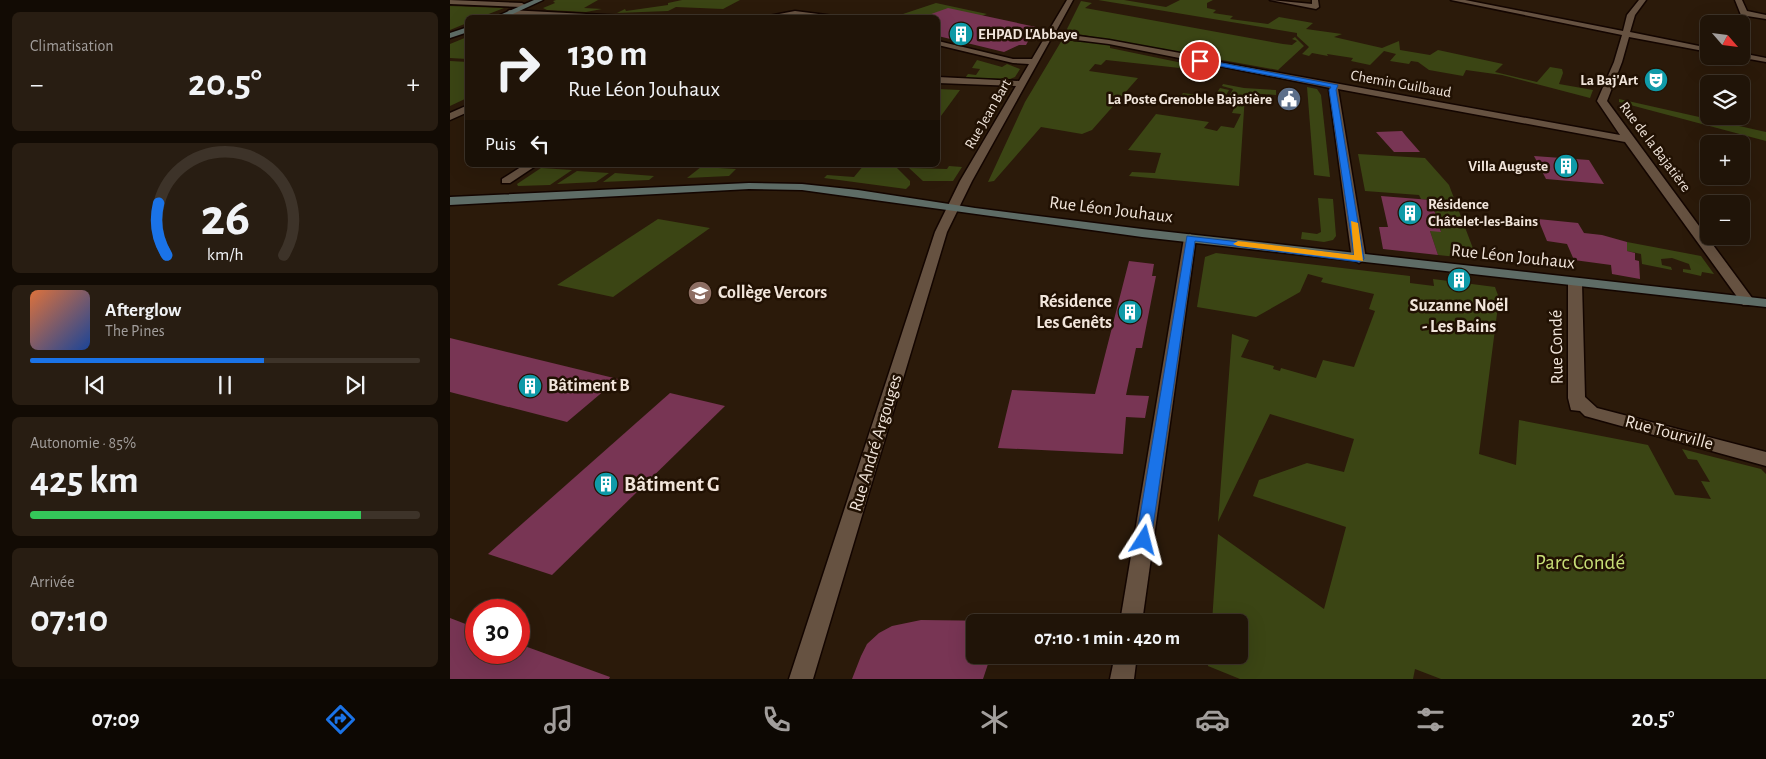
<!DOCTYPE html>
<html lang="fr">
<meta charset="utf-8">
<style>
body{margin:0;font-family:"Alegreya Sans",sans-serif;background:#281d12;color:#f1f3f6;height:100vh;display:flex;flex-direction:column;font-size:19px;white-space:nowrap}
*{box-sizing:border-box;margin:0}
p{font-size:16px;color:#a29e9c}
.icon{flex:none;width:28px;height:28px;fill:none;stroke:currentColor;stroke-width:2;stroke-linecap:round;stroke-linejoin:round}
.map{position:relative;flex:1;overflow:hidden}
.drawer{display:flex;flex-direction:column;gap:12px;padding:12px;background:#120b04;width:450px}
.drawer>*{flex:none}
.banner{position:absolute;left:15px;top:15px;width:475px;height:152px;border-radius:8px;box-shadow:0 5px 20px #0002,0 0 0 1px #3d3329;background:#201408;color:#f1f3f6;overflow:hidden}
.needle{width:32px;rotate:118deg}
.tools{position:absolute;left:1250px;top:15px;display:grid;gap:10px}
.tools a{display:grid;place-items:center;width:50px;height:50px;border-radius:8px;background:#201408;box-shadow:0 5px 20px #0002,0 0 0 1px #3d3329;font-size:25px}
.speed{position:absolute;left:15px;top:599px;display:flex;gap:10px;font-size:25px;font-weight:700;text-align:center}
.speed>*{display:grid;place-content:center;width:65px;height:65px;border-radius:50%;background:#201408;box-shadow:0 5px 20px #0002,0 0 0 1px #3d3329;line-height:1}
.speed .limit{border:8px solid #d22;background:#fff;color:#111}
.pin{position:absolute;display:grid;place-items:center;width:42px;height:42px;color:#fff;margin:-21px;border:2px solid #fff;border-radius:50%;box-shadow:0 1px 5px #0007}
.me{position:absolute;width:55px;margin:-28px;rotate:9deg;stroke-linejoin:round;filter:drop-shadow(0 0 4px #0008)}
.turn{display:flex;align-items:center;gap:18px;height:105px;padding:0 20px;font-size:22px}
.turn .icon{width:65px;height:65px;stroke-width:2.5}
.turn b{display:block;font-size:35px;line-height:42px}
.then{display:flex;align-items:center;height:48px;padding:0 20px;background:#0003;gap:10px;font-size:19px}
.big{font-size:38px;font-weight:700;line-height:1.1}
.drawer .card{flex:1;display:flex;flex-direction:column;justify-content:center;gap:8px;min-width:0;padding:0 18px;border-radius:8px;background:#281d12}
.drawer .dial{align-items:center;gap:0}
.dial svg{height:130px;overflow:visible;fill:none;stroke:#3d3329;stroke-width:7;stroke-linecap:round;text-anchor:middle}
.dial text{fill:#f1f3f6;stroke:none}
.song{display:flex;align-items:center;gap:15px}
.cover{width:60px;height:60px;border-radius:8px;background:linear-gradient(135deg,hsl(20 70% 55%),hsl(220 70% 35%))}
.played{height:5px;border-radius:2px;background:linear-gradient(90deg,#1a73e8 60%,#3d3329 60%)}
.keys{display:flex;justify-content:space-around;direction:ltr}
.heat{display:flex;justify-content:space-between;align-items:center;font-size:28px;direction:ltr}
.charge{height:8px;border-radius:4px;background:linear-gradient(90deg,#34c759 85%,#3d3329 0)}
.trip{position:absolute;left:516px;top:614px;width:282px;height:50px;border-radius:8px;background:#201408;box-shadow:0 5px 20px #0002,0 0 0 1px #3d3329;font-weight:700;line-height:50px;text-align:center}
.dock{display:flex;height:80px;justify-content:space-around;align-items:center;background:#0d0803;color:#a29e9c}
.dock .icon{width:35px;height:35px}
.dock .active{color:#1a73e8}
.dock b{font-size:22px;color:#f1f3f6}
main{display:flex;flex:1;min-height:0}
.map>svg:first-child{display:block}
</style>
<main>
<section class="drawer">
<div class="card"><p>Climatisation</p>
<div class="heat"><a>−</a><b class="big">20.5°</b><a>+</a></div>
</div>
<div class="card dial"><svg viewBox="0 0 100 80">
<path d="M14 69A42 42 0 1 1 86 69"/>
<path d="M14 69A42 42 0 0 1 9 37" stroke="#1a73e8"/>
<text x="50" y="56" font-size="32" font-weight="700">26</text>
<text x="50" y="72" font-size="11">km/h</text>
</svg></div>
<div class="card">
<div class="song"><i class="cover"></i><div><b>Afterglow</b><p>The Pines</p></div></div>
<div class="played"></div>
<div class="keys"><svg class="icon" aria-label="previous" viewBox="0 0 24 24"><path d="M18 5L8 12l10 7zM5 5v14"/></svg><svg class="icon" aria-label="pause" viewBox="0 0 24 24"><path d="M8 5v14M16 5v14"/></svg><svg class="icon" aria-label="next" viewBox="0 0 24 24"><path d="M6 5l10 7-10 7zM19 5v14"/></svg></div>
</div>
<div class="card"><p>Autonomie · 85%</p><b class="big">425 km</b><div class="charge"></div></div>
<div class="card"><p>Arrivée</p><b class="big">07:10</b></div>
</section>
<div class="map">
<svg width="1316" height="679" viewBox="0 0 1316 679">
<rect width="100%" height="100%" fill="#2b1a0a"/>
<g fill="#3b4514">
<path d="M106,0H148L134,8L152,9L136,12L97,10L93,8L105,3L103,1Z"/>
<path d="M232,0H290L273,9L226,7L218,11L167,13L175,9L176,11L218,5V3Z"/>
<path d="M648,0H674L716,7L730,0H763L757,3V8L766,10L763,13L783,16L780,19L818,24L829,17L863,23L856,29L892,34L884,37L932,48L949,41L950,50L980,55L988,50L1053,64L1045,72L1087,82L1100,67L1112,69L1113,73L1109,84L1143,90L1140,98L1052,75L1016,70L1013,76L979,70L968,62L961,61L959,64L940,61L946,54L934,51L920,65L901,61L903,58L877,54L878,56L862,53L859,56L852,54L859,47L847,36V33Z"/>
<path d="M631,1L642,3L635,8L833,44L842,45L847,41L842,39L845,37L854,46L828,70L622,33L617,29Z"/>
<path d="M486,3L537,14L488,32V18H441Z"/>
<path d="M0,6L54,8L31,17L18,18L17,23L0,30Z"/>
<path d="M17,37V59L0,58V44Z"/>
<path d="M612,40L660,44V48L742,65L739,69L656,60L651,65L645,64L639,71L688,78L642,130L632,134L591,127L544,181L538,182L575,102Z"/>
<path d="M527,60L552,67L557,64L570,69L565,77L560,79L515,78L518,74L526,75L530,69L522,68Z"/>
<path d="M0,61L18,62L17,98L0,106Z"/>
<path d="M773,84L794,88L826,90V95L798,93L795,95L789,186L679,176L682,172L705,173L711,153L678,150L706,114L759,122L754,128L767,131L771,126L784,128L791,114L782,113L785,106L775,104L783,89L772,86Z"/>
<path d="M857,87L867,89L871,95L880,177L864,175Z"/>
<path d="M770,88L779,90L771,104L749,105L726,102L733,93L764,97Z"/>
<path d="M488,89L510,90L488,120Z"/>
<path d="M1169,99L1316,132V141L1169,102Z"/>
<path d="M908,154L975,158L999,185L1027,259L988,255L980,231H991L981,200L971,199L969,195L915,191Z"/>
<path d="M414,165H444L460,181V185L456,189L374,178L377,175L404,177Z"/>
<path d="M499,166L512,167L503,181H473L459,168L497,169Z"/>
<path d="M251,167L286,169L279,176L237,178Z"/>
<path d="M91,168L122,170L100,185L68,186L67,184Z"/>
<path d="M127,171L159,173L146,182L107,184Z"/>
<path d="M165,173L204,176L199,180L153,182Z"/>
<path d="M868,198L883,199L886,236L883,240L874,242L851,239L852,232L867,234L871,232Z"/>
<path d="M208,219L260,228L163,297L107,285Z"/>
<path d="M1177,242L1251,256L1264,274L1252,272L1251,276L1233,272V269L1241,270L1239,264L1222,258L1211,259L1212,265L1221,267L1222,270L1192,264L1191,254L1177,251Z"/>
<path d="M766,253L960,276V283L984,286L983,279L1045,287L1049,298L1029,454L1066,465L1069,420L1198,445L1225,495L1261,499L1251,481L1260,482L1247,460L1238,459L1232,449L1311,469L1316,474V679H991L965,669L963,679H790L758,666L759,655H790V622H762L768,534L874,609L896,527L803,496L809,480L857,463L894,472L904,439L820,414L768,522L782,334L799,340L791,357L824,366L823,369L830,371L831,368L866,378L873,360L904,367L925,311L919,309L924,294L871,282L873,278L858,274L850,292L806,317L747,307L755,257Z"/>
</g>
<g fill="#783554">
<path d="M498,8L526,14L586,27L576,45H569L554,52L488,36V18H470Z"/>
<path d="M952,131L956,136L970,152H944L926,132Z"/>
<path d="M1084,156L1139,160L1154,184L1096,179Z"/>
<path d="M931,196L981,200L991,232L980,231L988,255L933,249L929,227H938Z"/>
<path d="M1088,219L1128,223L1134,233L1152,235L1177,242V251L1185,253V260L1189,261L1190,279L1162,274L1161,265L1124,260L1117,244L1097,241Z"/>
<path d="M679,261L704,264L702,276H706L692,348H686L676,395L699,396L695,418L676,417L673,454L548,448L562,390L645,394Z"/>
<path d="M0,338L168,379L117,422L0,392Z"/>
<path d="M220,393L275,406L102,575L38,554Z"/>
<path d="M0,618L26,628V652H69V644L160,677L159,679H0Z"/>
<path d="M471,620L551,621L525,622V655H541L533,679H402L411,656L417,644L429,633L442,626Z"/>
</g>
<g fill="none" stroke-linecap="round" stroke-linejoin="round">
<g stroke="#130500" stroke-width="3">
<g id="street">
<path d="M0,0L72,3L75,5L72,7L0,4Z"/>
<path d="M617,0H623L605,33L659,40L741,55L752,59L1170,135L1147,101L1164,62L1172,35L1001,0H1015L1173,31L1177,15L1189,0H1196L1185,15L1180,32L1259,48V52L1179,37L1172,62L1157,101L1305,302L1303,305H1293L1175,142L888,89L916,259L909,263L902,259L879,90L880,88L659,44L602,37L522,181L497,232L363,679H339L485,232L510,181L566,86L488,83V77L569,81L579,64L563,63L488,45V41L563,59H582Z"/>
<path d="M820,0L862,4V0H868L869,7L866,9Z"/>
<path d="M1285,0H1292L1297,11L1316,15V19L1291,15Z"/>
<path d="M59,10L175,16L178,18H124L56,14Z"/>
<path d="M345,11L384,16L387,18L345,15L308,18Z"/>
<path d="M1291,53L1316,58V62L1288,57L1291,56Z"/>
<path d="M18,105V112L0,120V113Z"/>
<path d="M74,165H87L60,183H52V179Z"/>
<path d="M740,234L746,238L692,622H670L734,238Z"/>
<path d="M1125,279L1132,283L1135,397L1147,408L1316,452V466L1135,416L1130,411L1121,410L1118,398V283Z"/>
<path d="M665,655H687L684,679H660Z"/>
</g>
</g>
<g stroke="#130500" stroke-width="3">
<g id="secondary">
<path d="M84,0H93L54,18H43Z"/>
<path d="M18,27V32L0,38V33Z"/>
<path d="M299,183L352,184L408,190L525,208L692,229L1316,299V307L692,237L352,190L299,189L0,205V197Z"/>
</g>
</g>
<use href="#street" fill="#665241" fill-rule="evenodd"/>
<use href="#secondary" fill="#5e6c66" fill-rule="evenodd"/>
</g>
<path fill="#1a73e8" stroke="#114b97" d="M750,59L888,85L886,90L914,259L909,262L745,241L701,540L699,544L694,546L688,544L686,540L737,236L904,255L879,90L881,87L748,62Z"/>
<path fill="#f59e0b" d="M901,221L908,223L913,261L788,246L783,244L788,241L904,255Z"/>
<defs>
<g id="building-disc" transform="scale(1.25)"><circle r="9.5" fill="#0f9aa8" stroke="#211103"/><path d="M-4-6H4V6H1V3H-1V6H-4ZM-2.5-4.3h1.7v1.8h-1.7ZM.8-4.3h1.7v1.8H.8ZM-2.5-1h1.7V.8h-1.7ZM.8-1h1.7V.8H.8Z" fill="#fff"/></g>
<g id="theatre-disc" transform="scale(1.25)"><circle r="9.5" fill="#0f9aa8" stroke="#211103"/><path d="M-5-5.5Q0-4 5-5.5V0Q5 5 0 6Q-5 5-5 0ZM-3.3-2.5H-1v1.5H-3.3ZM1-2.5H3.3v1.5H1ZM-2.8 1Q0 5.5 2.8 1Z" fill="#fff"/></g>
<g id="civic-disc" transform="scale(1.25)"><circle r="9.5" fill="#5c6f8a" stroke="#211103"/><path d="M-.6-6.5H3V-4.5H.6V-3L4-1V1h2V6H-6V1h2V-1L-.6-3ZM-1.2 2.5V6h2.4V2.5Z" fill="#fff"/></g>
<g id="school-disc" transform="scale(1.25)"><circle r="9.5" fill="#8d6e63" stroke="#211103"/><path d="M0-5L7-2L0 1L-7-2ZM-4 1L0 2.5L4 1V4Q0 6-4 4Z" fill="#fff"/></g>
</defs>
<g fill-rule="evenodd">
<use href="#building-disc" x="511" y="34"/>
<use href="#theatre-disc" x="1206" y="80"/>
<use href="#civic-disc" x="839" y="99"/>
<use href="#building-disc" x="1116" y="166"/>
<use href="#building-disc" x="960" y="213"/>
<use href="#building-disc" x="1009" y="280"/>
<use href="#school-disc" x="250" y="293"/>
<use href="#building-disc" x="680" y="312"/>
<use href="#building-disc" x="80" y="386"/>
<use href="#building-disc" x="156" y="484"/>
</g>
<g text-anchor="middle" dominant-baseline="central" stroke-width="5" stroke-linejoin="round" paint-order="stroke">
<g font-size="15" font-weight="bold" fill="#f1e5db" stroke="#211103" text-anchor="end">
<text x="528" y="34" text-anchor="start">EHPAD L'Abbaye</text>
<text x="1188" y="80">La Baj'Art</text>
<text x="822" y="99">La Poste Grenoble Bajatière</text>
<text x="1098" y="166">Villa Auguste</text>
<text x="978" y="204" text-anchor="start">Résidence<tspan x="978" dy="17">Châtelet-les-Bains</tspan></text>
</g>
<g font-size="15" fill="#f1e5db" stroke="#211103">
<text transform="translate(951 84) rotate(10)">Chemin Guilbaud</text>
<text transform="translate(538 114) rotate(-60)">Rue Jean Bart</text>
<text transform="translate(1205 147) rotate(53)">Rue de la Bajatière</text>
</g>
<g font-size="18" fill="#f1e5db" stroke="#211103">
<text transform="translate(661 210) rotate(7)">Rue Léon Jouhaux</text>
<text transform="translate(1063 257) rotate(6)">Rue Léon Jouhaux</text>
<text transform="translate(1107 347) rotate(-91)">Rue Condé</text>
<text transform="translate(1219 433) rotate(15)">Rue Tourville</text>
<text transform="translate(426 443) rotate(-73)">Rue André Argouges</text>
</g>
<g font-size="18" font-weight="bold" fill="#f1e5db" stroke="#211103" text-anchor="start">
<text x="268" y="293">Collège Vercors</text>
<text x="662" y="302" text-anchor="end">Résidence<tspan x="662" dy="21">Les Genêts</tspan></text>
<text x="1009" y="306" text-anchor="middle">Suzanne Noël<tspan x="1009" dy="21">- Les Bains</tspan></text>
<text x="98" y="386">Bâtiment B</text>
</g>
<g font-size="21" font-weight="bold" fill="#f1e5db" stroke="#211103" text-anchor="start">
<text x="174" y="484">Bâtiment G</text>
</g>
<g font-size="21" fill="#c6dd76" stroke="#211103">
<text x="1130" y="562">Parc Condé</text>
</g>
</g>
</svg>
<div class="tools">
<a><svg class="needle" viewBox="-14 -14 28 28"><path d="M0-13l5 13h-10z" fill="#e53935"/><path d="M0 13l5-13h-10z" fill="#a29e9c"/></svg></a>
<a><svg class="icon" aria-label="layers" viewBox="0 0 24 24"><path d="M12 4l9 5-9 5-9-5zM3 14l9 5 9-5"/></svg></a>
<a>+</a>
<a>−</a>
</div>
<div class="speed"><div class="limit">30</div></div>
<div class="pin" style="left:750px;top:61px;background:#d93025"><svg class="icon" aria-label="arrive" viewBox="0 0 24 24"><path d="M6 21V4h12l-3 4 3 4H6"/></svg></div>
<svg class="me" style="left:694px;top:540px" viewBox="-20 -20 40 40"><path d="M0-17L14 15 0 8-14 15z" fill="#1a73e8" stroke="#fff" stroke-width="4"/></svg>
<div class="trip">07:10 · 1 min · 420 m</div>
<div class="banner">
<div class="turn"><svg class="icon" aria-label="right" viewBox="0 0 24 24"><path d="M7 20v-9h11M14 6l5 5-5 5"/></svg><div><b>130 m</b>Rue Léon Jouhaux</div></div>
<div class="then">Puis<svg class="icon" aria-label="left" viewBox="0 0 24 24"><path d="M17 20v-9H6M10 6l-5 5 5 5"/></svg></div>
</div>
</div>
</main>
<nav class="dock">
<b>07:09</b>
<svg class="icon active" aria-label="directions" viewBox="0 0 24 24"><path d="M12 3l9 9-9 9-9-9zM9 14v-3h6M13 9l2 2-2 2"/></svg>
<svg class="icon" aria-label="music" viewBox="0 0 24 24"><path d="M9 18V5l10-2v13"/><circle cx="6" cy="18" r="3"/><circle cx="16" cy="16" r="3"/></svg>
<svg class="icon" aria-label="phone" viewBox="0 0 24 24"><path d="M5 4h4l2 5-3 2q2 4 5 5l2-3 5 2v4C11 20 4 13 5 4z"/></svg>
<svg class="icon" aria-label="climate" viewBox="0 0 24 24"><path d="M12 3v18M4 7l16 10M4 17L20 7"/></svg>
<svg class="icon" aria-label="car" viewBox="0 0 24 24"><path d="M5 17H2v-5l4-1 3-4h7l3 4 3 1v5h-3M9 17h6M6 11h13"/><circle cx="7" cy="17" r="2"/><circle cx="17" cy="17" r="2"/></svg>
<svg class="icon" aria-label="filters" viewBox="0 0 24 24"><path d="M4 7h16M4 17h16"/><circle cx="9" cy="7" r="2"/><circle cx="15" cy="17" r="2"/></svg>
<b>20.5°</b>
</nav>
